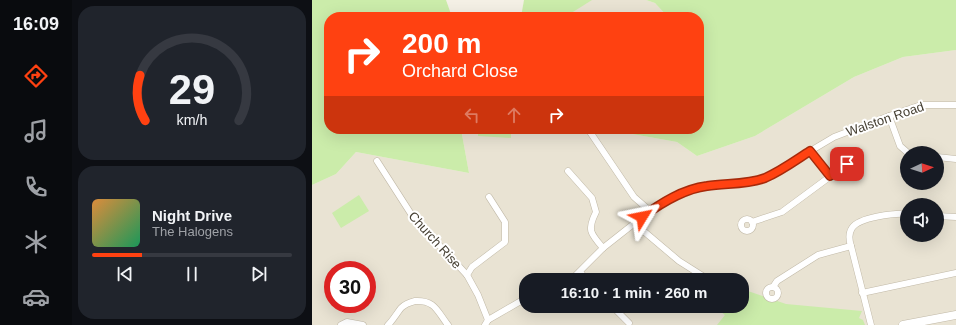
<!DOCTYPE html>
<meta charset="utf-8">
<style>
body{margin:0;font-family:Helvetica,sans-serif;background:#20242c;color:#f1f3f6;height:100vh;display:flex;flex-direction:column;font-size:15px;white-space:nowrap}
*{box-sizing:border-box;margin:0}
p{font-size:13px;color:#9ea1a6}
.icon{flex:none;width:22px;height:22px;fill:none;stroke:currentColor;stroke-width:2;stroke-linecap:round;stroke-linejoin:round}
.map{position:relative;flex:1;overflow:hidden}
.panel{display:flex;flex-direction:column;gap:6px;padding:6px;background:#0d0f14;width:240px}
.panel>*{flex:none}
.top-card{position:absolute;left:12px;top:12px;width:380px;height:122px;border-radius:16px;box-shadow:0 4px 16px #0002;background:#ff4111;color:#fff;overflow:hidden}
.needle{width:26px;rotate:86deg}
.fabs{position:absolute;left:588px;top:146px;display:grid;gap:8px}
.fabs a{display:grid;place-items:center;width:44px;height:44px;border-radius:50%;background:#171b24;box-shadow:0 4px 16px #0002;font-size:20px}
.speed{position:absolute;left:12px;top:261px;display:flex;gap:8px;font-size:20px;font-weight:700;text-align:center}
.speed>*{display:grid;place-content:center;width:52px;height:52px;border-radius:50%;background:#171b24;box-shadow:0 4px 16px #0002;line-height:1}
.speed .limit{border:6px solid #d22;background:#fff;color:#111}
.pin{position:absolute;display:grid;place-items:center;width:34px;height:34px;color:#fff;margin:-17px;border-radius:8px;box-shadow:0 2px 6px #0006}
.me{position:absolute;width:44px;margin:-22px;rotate:55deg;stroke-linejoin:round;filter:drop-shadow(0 0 3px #0008)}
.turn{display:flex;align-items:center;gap:14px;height:84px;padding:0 12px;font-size:18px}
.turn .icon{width:52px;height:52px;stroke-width:2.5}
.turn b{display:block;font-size:28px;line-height:34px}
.lanes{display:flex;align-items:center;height:38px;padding:0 12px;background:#0003;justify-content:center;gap:20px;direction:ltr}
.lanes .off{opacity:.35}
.panel .tile{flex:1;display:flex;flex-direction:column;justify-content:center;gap:6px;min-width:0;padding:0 14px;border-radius:16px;background:#20242c}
.panel .dial{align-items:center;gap:0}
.dial svg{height:104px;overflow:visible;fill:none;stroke:#363941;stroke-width:7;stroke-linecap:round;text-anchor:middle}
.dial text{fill:#f1f3f6;stroke:none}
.song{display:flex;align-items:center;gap:12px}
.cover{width:48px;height:48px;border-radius:6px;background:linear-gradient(135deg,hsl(30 70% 55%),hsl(150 70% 35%))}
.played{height:4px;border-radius:2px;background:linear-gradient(90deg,#ff4111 25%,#363941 25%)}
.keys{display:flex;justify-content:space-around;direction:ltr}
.trip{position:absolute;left:207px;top:273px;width:230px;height:40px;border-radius:16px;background:#171b24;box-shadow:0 4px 16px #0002;font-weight:700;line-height:40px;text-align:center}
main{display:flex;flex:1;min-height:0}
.tab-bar{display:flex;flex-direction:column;width:72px;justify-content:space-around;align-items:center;background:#090b0e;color:#9ea1a6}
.tab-bar .icon{width:28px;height:28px}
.tab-bar .selected{color:#ff4111}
.tab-bar b{font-size:18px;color:#f1f3f6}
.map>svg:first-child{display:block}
</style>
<main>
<nav class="tab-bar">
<b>16:09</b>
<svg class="icon selected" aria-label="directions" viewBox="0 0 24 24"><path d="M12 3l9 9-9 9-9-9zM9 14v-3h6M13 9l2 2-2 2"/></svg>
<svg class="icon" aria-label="music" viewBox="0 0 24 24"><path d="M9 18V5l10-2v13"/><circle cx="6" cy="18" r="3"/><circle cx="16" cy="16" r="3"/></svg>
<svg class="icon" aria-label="phone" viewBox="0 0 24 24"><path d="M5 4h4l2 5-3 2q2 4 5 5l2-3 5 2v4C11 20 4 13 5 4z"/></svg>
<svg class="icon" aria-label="climate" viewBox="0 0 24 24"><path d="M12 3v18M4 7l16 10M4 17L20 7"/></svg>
<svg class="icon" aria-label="car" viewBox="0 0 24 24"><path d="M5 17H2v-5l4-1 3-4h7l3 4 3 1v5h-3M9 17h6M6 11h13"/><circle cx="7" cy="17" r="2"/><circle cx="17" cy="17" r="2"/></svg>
</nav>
<section class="panel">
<div class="tile dial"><svg viewBox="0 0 100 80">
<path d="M14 69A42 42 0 1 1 86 69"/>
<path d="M14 69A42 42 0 0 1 10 34" stroke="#ff4111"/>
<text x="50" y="56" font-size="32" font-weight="700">29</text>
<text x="50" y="72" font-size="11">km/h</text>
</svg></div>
<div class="tile">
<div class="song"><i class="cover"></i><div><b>Night Drive</b><p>The Halogens</p></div></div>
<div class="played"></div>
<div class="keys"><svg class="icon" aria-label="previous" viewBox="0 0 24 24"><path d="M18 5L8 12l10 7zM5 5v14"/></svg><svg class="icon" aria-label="pause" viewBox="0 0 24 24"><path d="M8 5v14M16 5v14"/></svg><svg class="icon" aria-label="next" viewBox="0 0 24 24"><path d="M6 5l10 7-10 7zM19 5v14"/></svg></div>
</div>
</section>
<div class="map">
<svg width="644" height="325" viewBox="0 0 644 325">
<rect width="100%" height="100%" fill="#f4f0e5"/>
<g fill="#e9e3d3" fill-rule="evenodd">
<path d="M278,0H334L343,3L356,17H253Z"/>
<path d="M644,50V325H0V185L24,174L44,152L157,173L149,129H314L309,132L365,142L385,156L443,136L542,77L591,57ZM595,153H625V183H595ZM595,205H625V235H595ZM21,270H55V304H21ZM214,280H430V306H214Z"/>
</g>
<g fill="#cbecaa">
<path d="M0,0H134L140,17H17V129H149L157,173L44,152L24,174L0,185Z"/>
<path d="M212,0H280L253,17H209Z"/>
<path d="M334,0H644V50L591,57L542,77L443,136L385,156L365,142L309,132L314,129H387V17H356L343,3Z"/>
<path d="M166,129H199V138L166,136Z"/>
<path d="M47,195L57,211L29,228L20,213Z"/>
<path d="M430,289L474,304L550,311L547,318L551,320L553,325H405L413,315L401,306H430Z"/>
</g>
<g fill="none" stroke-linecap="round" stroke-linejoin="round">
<g stroke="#c1b9a7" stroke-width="7">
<g id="minor">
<path d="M577,116L588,146L596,153"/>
<path d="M276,129L322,197L338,211"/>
<path d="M498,151L518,176"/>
<path d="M625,157L644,159"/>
<path d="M65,161L101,217L155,275L166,295L176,320"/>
<path d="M256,171L280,198L284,212C275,230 278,233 291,248"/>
<path d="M625,216L644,217"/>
<circle cx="435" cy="225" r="6"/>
<path d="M440,222L470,212L535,164"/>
<path d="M322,223L367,261L397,280"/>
<path d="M268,272L275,280"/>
<path d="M155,275L160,267L193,242V222L177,197"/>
<path d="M259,280L291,248L338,211L374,191L394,186L435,182L453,178L522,137L577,116L609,105H644"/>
<circle cx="460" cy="293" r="6"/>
<path d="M461,287L465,281L506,255L539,246"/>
<path d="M550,293L644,273"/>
<path d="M300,306L317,323"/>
<path d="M29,325L35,322L51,325"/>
<path d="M76,325C81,320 85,313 89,308C93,304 99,302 103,301C123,300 125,311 136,325"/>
<path d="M173,325L176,320L214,298"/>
<path d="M559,325L539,246C537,240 536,234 540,228C547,217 583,213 595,214"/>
</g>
</g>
<g stroke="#c1b9a7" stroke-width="9">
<path id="tertiary" d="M591,325L644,315"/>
</g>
<use href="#minor" stroke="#fff" stroke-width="6"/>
<use href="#tertiary" stroke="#fff" stroke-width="8"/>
</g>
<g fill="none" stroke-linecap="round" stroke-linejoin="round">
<g stroke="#a62a0b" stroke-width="10">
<path id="route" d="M330,217C349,203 371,189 395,186C414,183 435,185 453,178C469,171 484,160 498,151L518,176L535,164"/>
</g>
<use href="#route" stroke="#ff4111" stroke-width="7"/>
</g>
<g text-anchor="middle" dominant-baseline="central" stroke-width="4" stroke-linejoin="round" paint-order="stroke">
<g font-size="13" fill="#474134" stroke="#fff">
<text transform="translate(573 119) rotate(-19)">Walston Road</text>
<text transform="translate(123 240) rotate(48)">Church Rise</text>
</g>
</g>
</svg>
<div class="fabs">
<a><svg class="needle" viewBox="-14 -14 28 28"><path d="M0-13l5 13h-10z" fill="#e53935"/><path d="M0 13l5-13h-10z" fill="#9ea1a6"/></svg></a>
<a><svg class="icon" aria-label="sound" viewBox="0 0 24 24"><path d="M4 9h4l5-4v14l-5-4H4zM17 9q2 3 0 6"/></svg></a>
</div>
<div class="speed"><div class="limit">30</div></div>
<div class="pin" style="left:535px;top:164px;background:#d93025"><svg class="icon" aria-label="arrive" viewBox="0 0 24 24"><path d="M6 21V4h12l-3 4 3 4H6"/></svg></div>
<svg class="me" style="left:330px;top:217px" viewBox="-20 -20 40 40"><path d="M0-17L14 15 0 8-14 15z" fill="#ff4111" stroke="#fff" stroke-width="4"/></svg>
<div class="trip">16:10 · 1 min · 260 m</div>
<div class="top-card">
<div class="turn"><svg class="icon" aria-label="right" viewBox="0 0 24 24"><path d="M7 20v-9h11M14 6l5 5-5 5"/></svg><div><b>200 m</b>Orchard Close</div></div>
<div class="lanes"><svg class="icon off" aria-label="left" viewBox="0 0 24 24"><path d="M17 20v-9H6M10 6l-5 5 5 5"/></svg><svg class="icon off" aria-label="ahead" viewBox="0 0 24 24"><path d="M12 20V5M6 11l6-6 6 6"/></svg><svg class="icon" aria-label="right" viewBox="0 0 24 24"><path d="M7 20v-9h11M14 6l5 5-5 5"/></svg></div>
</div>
</div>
</main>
